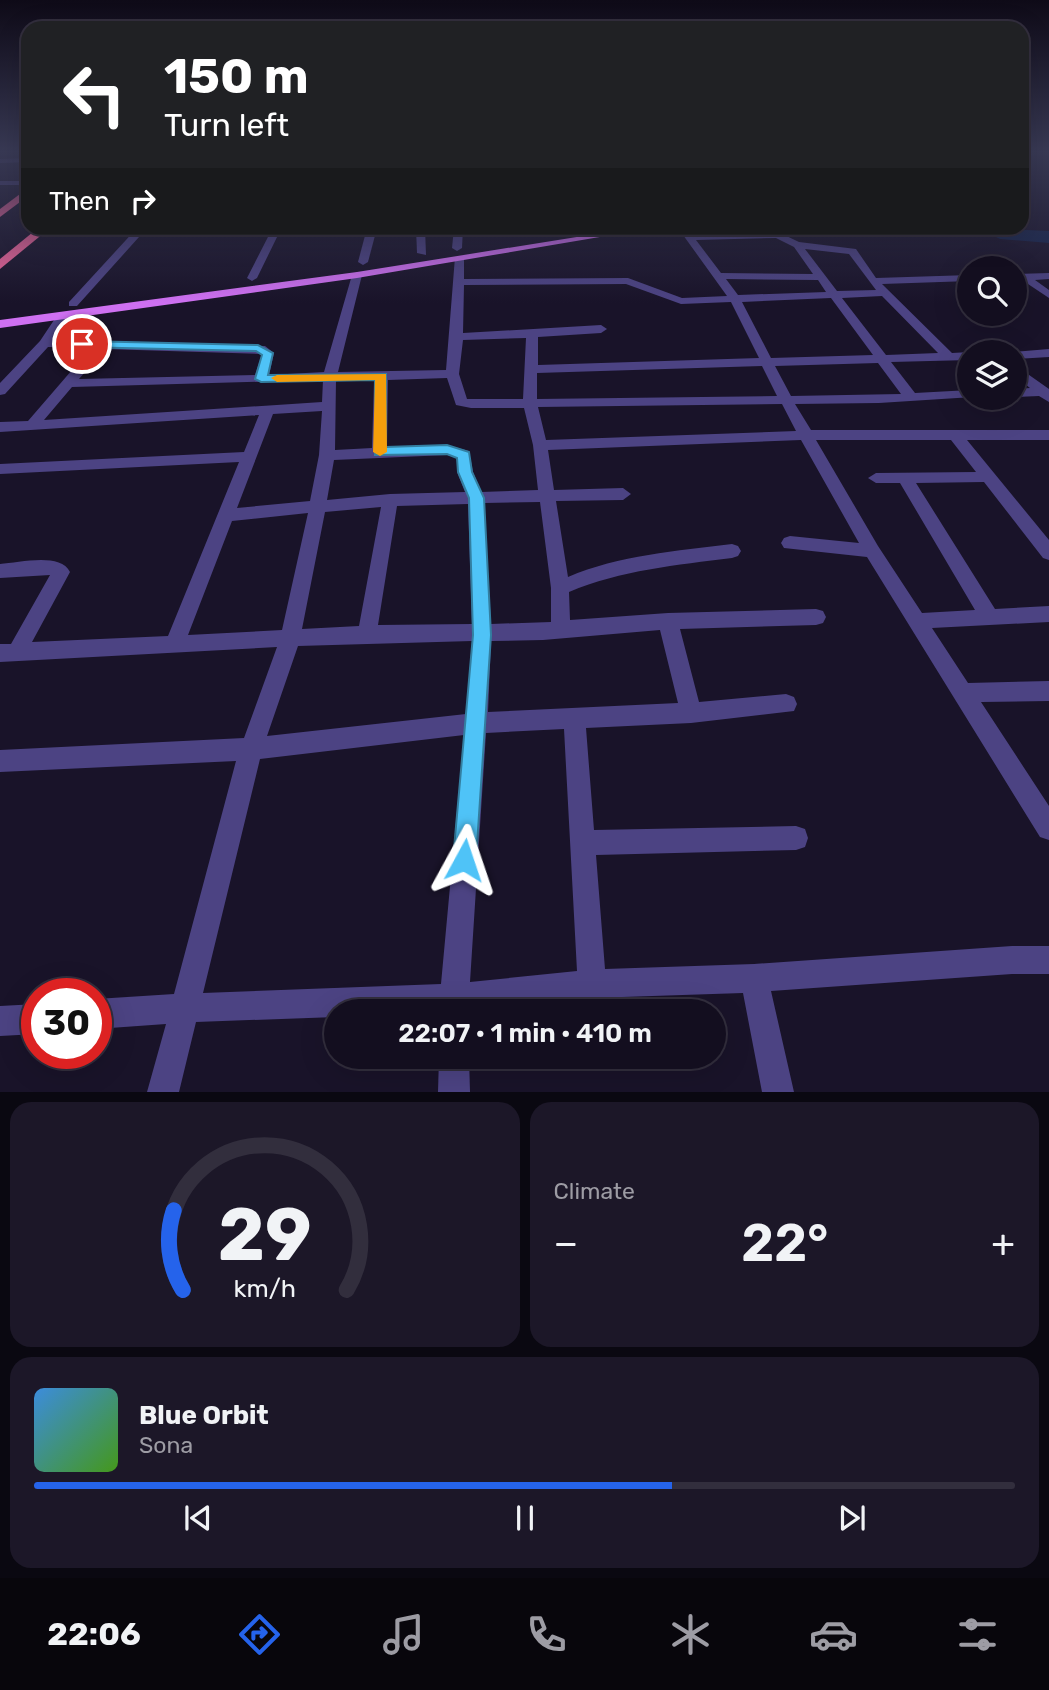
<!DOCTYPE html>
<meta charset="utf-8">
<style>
body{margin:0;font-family:Rubik,sans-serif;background:#1c1728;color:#f1f3f6;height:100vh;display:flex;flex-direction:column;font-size:26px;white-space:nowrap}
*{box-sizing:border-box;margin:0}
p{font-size:23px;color:#9d9ca4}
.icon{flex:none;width:38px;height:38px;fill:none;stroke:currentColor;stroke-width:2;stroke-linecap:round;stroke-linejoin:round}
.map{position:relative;height:1092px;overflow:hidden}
.details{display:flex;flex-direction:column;gap:10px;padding:10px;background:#0a0811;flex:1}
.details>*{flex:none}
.hud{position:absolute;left:21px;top:21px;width:1008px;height:214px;border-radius:21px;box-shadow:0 7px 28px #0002,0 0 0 2px #322e3d;background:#202124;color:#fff;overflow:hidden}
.controls{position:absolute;left:957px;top:256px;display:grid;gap:14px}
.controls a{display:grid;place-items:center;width:70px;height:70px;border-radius:50%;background:#130e1f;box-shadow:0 7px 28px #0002,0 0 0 2px #322e3d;font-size:35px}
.speed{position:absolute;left:21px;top:978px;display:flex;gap:14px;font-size:35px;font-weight:700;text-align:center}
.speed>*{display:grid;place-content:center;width:91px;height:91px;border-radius:50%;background:#130e1f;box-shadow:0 7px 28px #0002,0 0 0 2px #322e3d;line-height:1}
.speed .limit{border:10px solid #d22;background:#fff;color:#111}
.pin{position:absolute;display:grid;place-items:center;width:60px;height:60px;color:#fff;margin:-30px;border:4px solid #fff;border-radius:50%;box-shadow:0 2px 7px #0007}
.me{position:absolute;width:77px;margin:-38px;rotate:5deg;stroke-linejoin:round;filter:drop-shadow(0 0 5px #0008)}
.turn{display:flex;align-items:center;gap:24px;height:147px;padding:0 28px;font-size:32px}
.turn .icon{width:91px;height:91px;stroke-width:2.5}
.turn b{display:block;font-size:49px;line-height:60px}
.then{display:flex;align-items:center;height:66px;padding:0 28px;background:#0003;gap:14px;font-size:26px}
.big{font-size:52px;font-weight:600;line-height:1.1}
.details .card{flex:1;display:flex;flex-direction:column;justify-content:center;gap:10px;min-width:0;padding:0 24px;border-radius:21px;background:#1c1728}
.details .dial{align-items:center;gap:0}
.dial svg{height:182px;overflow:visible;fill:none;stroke:#322e3d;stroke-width:7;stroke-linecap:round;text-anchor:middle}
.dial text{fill:#f1f3f6;stroke:none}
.song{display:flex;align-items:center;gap:21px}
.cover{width:84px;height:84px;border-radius:10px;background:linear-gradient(135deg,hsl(210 70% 55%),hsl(100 70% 35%))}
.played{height:7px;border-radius:4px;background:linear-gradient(90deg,#2563eb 65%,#322e3d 65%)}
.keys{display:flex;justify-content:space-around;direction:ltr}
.heat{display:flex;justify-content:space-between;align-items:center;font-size:38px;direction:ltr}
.details .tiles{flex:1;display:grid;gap:10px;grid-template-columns:1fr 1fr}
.card:last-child{grid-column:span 2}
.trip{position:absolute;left:324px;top:999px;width:402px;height:70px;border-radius:35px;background:#130e1f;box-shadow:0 7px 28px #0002,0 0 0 2px #322e3d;font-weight:600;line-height:70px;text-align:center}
.dock{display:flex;height:112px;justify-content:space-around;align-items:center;background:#08060c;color:#9d9ca4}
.dock .icon{width:49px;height:49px}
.dock .active{color:#2563eb}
.dock b{font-size:32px;color:#f1f3f6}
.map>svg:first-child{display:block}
</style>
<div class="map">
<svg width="1049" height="1092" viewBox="0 0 1049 1092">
<rect width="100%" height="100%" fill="#191329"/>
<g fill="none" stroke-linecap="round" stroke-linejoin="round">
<path fill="#15244c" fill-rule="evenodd" d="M979,228L1049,231V243L1000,239Z"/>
<g fill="#4c4383" fill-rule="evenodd">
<path d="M28,158V162L0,163V159Z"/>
<rect x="0" y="181" width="28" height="4"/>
<path d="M137,228H146L145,231L364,228L359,231L279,233L257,278L252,281L247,278L270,233L139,237L77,306H69V302Z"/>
<path d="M367,228H377L368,262L363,265L358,262Z"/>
<path d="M416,228H425L426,255L417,253Z"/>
<path d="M454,228H463L462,248L457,251L452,248Z"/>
<path d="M550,228H560L550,237L545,234Z"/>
<path d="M678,228H686L692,234L778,232L799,242L856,249L876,278L970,275V281L882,284L952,353L970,352V360L891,362L915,393L970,390V397H973L879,403L795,404L811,430H1049V440H967L1049,540V560L1043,558L984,482L916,483L995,609L1049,606V622L932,628L968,683L1049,681V701L981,702L1049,806V840L1040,837L867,557L784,548L781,543L784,538L790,536L859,543L801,440L548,450L554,490L623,488L631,494L623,500L556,501L568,577C619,555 677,551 732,544L738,546L741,551L738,556L732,558C677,565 621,570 569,592L570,620L668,613L816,609L823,611L826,617L823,623L816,625L680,629L699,702L786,694L794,697L797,704L794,711L691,723L586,728L594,830L796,826L805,829L808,838L805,847L796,850L596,855L605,969L754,964L1012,946H1049V974H1012L771,991L794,1092H762L743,993L592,998L468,1012H336V1017L196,1022L179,1092H147L166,1024L96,1029V999L174,994L236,761L0,772V750L244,738L277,647L0,662V644H11L50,575L0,578V564C19,563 60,552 70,572L32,642L168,636L239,462L0,474V464L244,452L259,415L0,432V422L28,421L91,348L48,347L5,394L0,395V383L40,341L58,314L62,312L68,316L53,340L265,346L274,353L269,375L324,372L352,275L357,272L362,275L338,372L446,370L455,257L464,259V279L628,278L682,298L727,296ZM776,238L794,247L813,274L721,273L696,240ZM805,249L849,254L876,290L837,291ZM726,279L818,280L826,292L738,295ZM626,284L681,304L731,302L759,358L538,365V337L601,333L607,329L601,325L463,333L464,285ZM882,296L938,353L886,355L842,298ZM831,298L873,355L771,358L742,302ZM526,338L523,399H467L459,374L463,340ZM105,349L262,354L255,375L79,379ZM878,363L901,394L791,396L775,366ZM762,366L777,396L537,399V373ZM447,378L456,405L471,408H524L533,445L538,490L481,492L473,472L469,451L447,445L387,448L388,380ZM323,380L322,402L44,420L72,387ZM336,380H374L372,448L335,450ZM782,404L796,431L546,440L538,407ZM322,411L319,455L310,501L237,508L273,414ZM816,440H951L976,472L876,473L868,478L876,483H900L975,610L922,613L878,546ZM447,455L457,458V472L465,492L390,494L327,500L334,460ZM540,502L551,588V622L491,624L484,503ZM468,504L472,624L378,625L397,506ZM381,507L359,626L302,629L325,512ZM308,513L282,630L188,635L232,521ZM660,630L678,703L488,712L491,641L543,640ZM472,641L466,714L267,736L298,646ZM564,729L577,971L470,982L486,733ZM464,735L441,984L203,993L260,759Z"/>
<path d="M1049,273V279L1035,280L1049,290V298L1022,280H1015V274Z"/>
<path d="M1049,349V357L1015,359L1013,352Z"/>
<path d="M1015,365L1049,389V402L1039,396L1015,397V389L1030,388L1015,376Z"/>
<path d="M37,1004V1034L0,1036V1006Z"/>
<path d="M439,1057H469L470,1092H438Z"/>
</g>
<path fill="#ce70f1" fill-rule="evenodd" d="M633,228H653L357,278L0,328V320L357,272Z"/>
<g fill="#f0659a" fill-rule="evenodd">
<path d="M28,188V196L0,217V209Z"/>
<path d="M38,228H50L0,269V259Z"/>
</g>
</g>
<linearGradient id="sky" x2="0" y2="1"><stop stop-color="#0e0a17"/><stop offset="0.5" stop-color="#383954"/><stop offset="1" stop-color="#383954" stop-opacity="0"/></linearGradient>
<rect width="1049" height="303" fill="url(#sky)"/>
<path fill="#4fc3f7" stroke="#337fa1" stroke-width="2" d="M82,341L258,345L273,353L268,375L386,374V447L447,445L469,452L472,472L484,498L491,635L476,860L473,868L464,872L456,868L453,860L473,635L469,498L458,472L457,458L447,454L375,455V380L261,382L255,379L262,355L256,351L78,347V342Z"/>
<path fill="#f59e0b" d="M386,374L387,452L380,456L373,452L375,380L277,382L271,378L277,375Z"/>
</svg>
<div class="controls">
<a><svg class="icon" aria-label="search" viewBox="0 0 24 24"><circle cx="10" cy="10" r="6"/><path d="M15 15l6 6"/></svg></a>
<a><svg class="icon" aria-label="layers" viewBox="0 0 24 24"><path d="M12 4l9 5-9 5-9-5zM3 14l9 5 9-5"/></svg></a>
</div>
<div class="speed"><div class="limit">30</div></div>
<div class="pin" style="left:82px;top:344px;background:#d93025"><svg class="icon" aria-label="arrive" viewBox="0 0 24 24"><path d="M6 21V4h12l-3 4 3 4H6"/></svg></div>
<svg class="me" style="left:464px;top:860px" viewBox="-20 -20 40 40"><path d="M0-17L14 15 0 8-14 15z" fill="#4fc3f7" stroke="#fff" stroke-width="4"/></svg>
<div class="trip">22:07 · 1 min · 410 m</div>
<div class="hud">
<div class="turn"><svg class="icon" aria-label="left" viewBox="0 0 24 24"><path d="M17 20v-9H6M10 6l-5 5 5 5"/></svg><div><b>150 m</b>Turn left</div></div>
<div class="then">Then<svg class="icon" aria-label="right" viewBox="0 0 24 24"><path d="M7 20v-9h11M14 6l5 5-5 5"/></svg></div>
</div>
</div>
<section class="details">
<div class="tiles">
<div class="card dial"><svg viewBox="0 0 100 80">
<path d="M14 69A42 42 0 1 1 86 69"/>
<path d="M14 69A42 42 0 0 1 10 34" stroke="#2563eb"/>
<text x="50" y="56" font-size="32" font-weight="700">29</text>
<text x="50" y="72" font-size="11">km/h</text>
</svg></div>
<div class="card"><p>Climate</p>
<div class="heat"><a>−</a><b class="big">22°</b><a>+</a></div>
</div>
<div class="card">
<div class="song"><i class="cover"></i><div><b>Blue Orbit</b><p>Sona</p></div></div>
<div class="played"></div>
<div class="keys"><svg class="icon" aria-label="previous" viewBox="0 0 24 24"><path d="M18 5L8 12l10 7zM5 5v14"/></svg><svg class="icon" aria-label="pause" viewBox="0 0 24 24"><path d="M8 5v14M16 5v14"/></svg><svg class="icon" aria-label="next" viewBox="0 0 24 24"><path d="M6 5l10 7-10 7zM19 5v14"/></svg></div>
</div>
</div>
</section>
<nav class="dock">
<b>22:06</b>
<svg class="icon active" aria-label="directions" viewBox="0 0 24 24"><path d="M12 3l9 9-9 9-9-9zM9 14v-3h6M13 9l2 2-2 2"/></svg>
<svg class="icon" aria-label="music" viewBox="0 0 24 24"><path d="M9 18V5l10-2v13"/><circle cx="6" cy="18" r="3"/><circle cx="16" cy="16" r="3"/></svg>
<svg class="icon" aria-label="phone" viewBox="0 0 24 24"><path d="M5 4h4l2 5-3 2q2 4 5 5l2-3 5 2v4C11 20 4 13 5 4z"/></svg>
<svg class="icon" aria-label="climate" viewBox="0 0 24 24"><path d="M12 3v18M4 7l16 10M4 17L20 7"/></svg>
<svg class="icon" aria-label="car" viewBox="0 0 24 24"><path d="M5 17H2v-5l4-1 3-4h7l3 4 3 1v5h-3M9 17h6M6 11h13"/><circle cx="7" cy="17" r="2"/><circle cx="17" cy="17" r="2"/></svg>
<svg class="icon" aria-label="filters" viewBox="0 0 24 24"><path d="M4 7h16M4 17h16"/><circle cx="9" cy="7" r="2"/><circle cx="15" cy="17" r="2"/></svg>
</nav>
